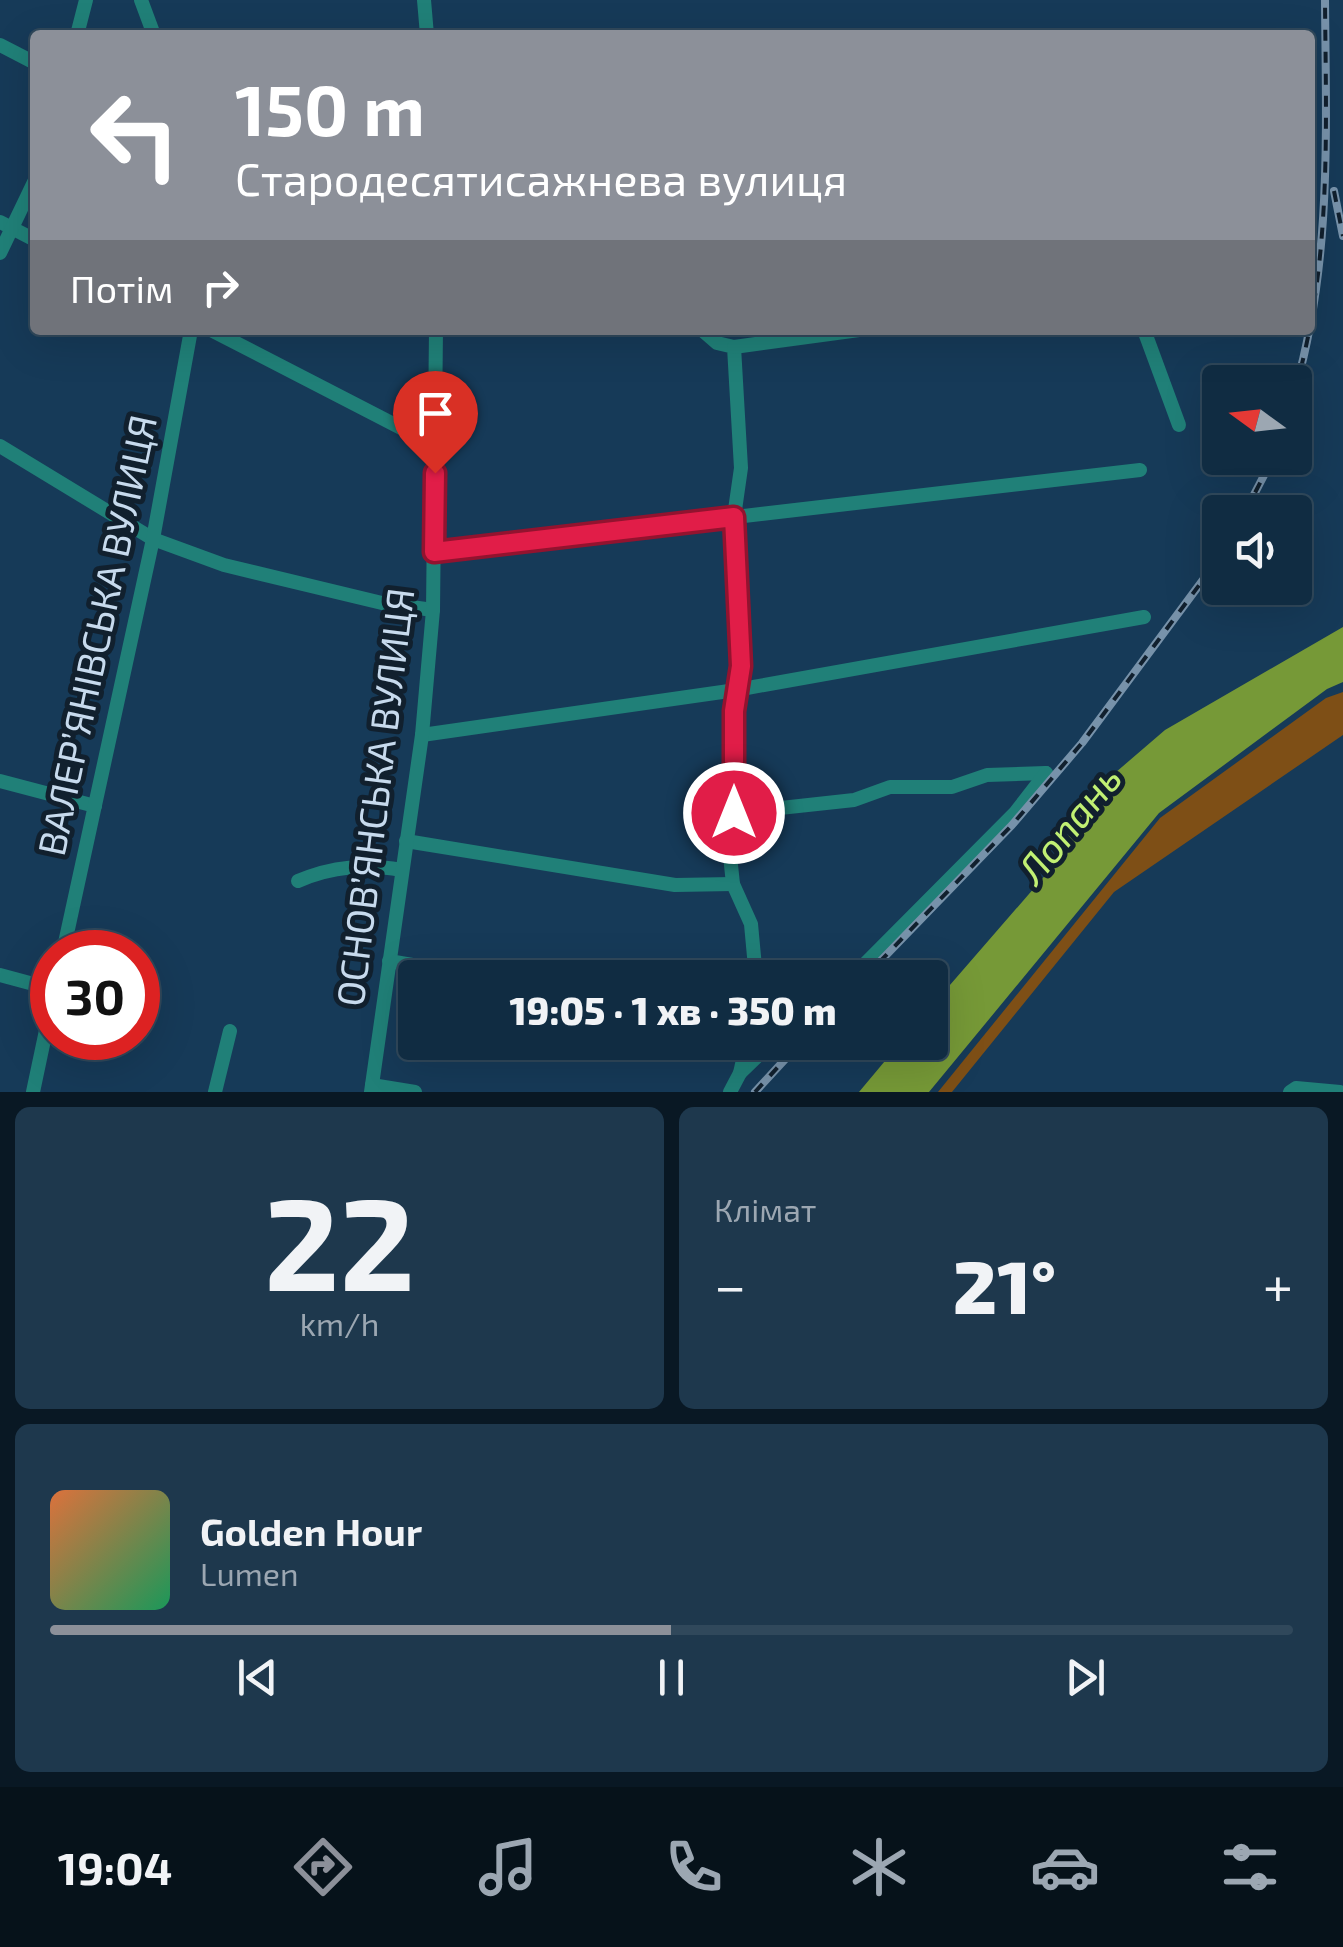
<!DOCTYPE html>
<html lang="uk">
<meta charset="utf-8">
<style>
body{margin:0;font-family:"Exo 2",sans-serif;background:#1e384d;color:#f1f3f6;height:100vh;display:flex;flex-direction:column;font-size:38px;white-space:nowrap}
*{box-sizing:border-box;margin:0}
p{font-size:32px;color:#9ca7b2}
.icon{flex:none;width:55px;height:55px;fill:none;stroke:currentColor;stroke-width:2;stroke-linecap:round;stroke-linejoin:round}
.map{position:relative;height:1092px;overflow:hidden}
.drawer{display:flex;flex-direction:column;gap:15px;padding:15px;background:#091824;flex:1}
.drawer>*{flex:none}
.hud{position:absolute;left:30px;top:30px;width:1285px;height:305px;border-radius:10px;box-shadow:0 10px 40px #0002,0 0 0 2px #30485b;background:#8c9099;color:#fff;overflow:hidden}
.needle{width:65px;rotate:285deg}
.tools{position:absolute;left:1202px;top:365px;display:grid;gap:20px}
.tools a{display:grid;place-items:center;width:110px;height:110px;border-radius:10px;background:#102c42;box-shadow:0 10px 40px #0002,0 0 0 2px #30485b;font-size:50px}
.speed{position:absolute;left:30px;top:930px;display:flex;gap:20px;font-size:50px;font-weight:700;text-align:center}
.speed>*{display:grid;place-content:center;width:130px;height:130px;border-radius:50%;background:#102c42;box-shadow:0 10px 40px #0002,0 0 0 2px #30485b;line-height:1}
.speed .limit{border:15px solid #d22;background:#fff;color:#111}
.pin{position:absolute;display:grid;place-items:center;width:85px;height:85px;color:#fff;margin:-102px -42px;border-radius:50% 50% 50% 0;rotate:-45deg;box-shadow:0 0 10px #0007}
.pin .icon{rotate:45deg}
.me{position:absolute;width:110px;margin:-55px;rotate:0deg;stroke-linejoin:round;filter:drop-shadow(0 0 8px #0008)}
.turn{display:flex;align-items:center;gap:35px;height:210px;padding:0 40px;font-size:45px}
.turn .icon{width:130px;height:130px;stroke-width:2.5}
.turn b{display:block;font-size:70px;line-height:85px}
.then{display:flex;align-items:center;height:95px;padding:0 40px;background:#0003;gap:20px;font-size:38px}
.big{font-size:75px;font-weight:800;line-height:1.1}
.drawer .card{flex:1;display:flex;flex-direction:column;justify-content:center;gap:15px;min-width:0;padding:0 35px;border-radius:15px;background:#1e384d}
.drawer .dial{align-items:center;gap:0}
.dial b{font-size:130px;line-height:1}
.song{display:flex;align-items:center;gap:30px}
.cover{width:120px;height:120px;border-radius:15px;background:linear-gradient(135deg,hsl(20 70% 55%),hsl(150 70% 35%))}
.played{height:10px;border-radius:5px;background:linear-gradient(90deg,#8c9099 50%,#30485b 50%)}
.keys{display:flex;justify-content:space-around;direction:ltr}
.heat{display:flex;justify-content:space-between;align-items:center;font-size:55px;direction:ltr}
.drawer .tiles{flex:1;display:grid;gap:15px;grid-template-columns:1fr 1fr}
.card:last-child{grid-column:span 2}
.trip{position:absolute;left:398px;top:960px;width:550px;height:100px;border-radius:10px;background:#102c42;box-shadow:0 10px 40px #0002,0 0 0 2px #30485b;font-weight:800;line-height:100px;text-align:center}
.dock{display:flex;height:160px;justify-content:space-around;align-items:center;background:#06121a;color:#9ca7b2}
.dock .icon{width:70px;height:70px}
.dock .active{color:#8c9099}
.dock b{font-size:45px;color:#f1f3f6}
.map>svg:first-child{display:block}
</style>
<div class="map">
<svg width="1343" height="1092" viewBox="0 0 1343 1092">
<rect width="100%" height="100%" fill="#163a58"/>
<path fill="#7e4f16" d="M1343,692V735L1114,892L952,1092H938L1160,818L1326,698Z"/>
<path fill="#769937" d="M1343,627V682L1327,689L1159,813L929,1092H859L900,1043L930,1042V1008L1048,872L1094,791L1165,730Z"/>
<g fill="none" stroke-linecap="round" stroke-linejoin="round">
<g stroke="#208078" stroke-width="14">
<path d="M141,0L154,35"/>
<path d="M424,0L427,35"/>
<path d="M77,35L86,0"/>
<path d="M0,45L35,63"/>
<path d="M0,222L35,240"/>
<path d="M0,253L35,180"/>
<path d="M211,330L405,430L435,434"/>
<path d="M702,330L717,343L734,347L741,468L734,517L741,666L734,711V813L729,846L733,884L751,924L756,978"/>
<path d="M1144,330L1179,425"/>
<path d="M734,347L859,330"/>
<path d="M0,446L153,539L224,565L382,603L433,610"/>
<path d="M434,552L1140,470"/>
<path d="M422,735L736,690L1144,617"/>
<path d="M0,781L95,806"/>
<path d="M734,813L854,800L890,787H952L987,775L1046,773"/>
<path d="M406,841L675,885L733,884"/>
<path d="M298,881C333,866 365,864 402,870"/>
<path d="M63,952L153,539L191,330"/>
<path d="M389,961L488,978"/>
<path d="M0,975L52,989"/>
<path d="M851,978L1015,813L1046,773"/>
<path d="M740,1073L772,1042"/>
<path d="M372,1085L415,1092"/>
<path d="M33,1092L52,1002"/>
<path d="M215,1092L230,1031"/>
<path d="M371,1092L422,735L433,610L436,330"/>
<path d="M730,1092L740,1073L747,1042"/>
<path d="M1290,1092L1296,1088L1340,1092"/>
</g>
<g stroke="#7792aa" stroke-width="8">
<g id="rail">
<path d="M1334,191L1343,236"/>
<path d="M1295,390C1332,262 1326,131 1325,0"/>
<path d="M1245,512L1273,458"/>
<path d="M864,978L1012,825L1082,743L1220,557"/>
<path d="M755,1092L801,1042"/>
</g>
</g>
<use href="#rail" stroke="#11202e" stroke-width="4" stroke-dasharray="11" stroke-linecap="butt"/>
</g>
<g fill="none" stroke-linecap="round" stroke-linejoin="round">
<g stroke="#92132f" stroke-width="25">
<path id="route" d="M435,473L434,552L734,517L741,666L734,711V813"/>
</g>
<use href="#route" stroke="#e11d48" stroke-width="18"/>
</g>
<g text-anchor="middle" dominant-baseline="central" stroke-width="10" stroke-linejoin="round" paint-order="stroke">
<g font-size="38" fill="#c7daed" stroke="#11202e">
<text transform="translate(96 635) rotate(-78)">ВАЛЕР’ЯНІВСЬКА ВУЛИЦЯ</text>
<text transform="translate(374 797) rotate(-83)">ОСНОВ’ЯНСЬКА ВУЛИЦЯ</text>
</g>
<g font-size="40" font-style="italic" fill="#c1f073" stroke="#11202e">
<text transform="translate(1068 823) rotate(-51)">Лопань</text>
</g>
</g>
</svg>
<div class="tools">
<a><svg class="needle" viewBox="-14 -14 28 28"><path d="M0-13l5 13h-10z" fill="#e53935"/><path d="M0 13l5-13h-10z" fill="#9ca7b2"/></svg></a>
<a><svg class="icon" aria-label="sound" viewBox="0 0 24 24"><path d="M4 9h4l5-4v14l-5-4H4zM17 9q2 3 0 6"/></svg></a>
</div>
<div class="speed"><div class="limit">30</div></div>
<div class="pin" style="left:435px;top:473px;background:#d93025"><svg class="icon" aria-label="arrive" viewBox="0 0 24 24"><path d="M6 21V4h12l-3 4 3 4H6"/></svg></div>
<svg class="me" style="left:734px;top:813px" viewBox="-20 -20 40 40"><circle r="17" fill="#e11d48" stroke="#fff" stroke-width="3"/><path d="M0-11L8 9 0 5-8 9z" fill="#fff"/></svg>
<div class="trip">19:05 · 1 хв · 350 m</div>
<div class="hud">
<div class="turn"><svg class="icon" aria-label="left" viewBox="0 0 24 24"><path d="M17 20v-9H6M10 6l-5 5 5 5"/></svg><div><b>150 m</b>Стародесятисажнева вулиця</div></div>
<div class="then">Потім<svg class="icon" aria-label="right" viewBox="0 0 24 24"><path d="M7 20v-9h11M14 6l5 5-5 5"/></svg></div>
</div>
</div>
<section class="drawer">
<div class="tiles">
<div class="card dial"><b>22</b><p>km/h</p></div>
<div class="card"><p>Клімат</p>
<div class="heat"><a>−</a><b class="big">21°</b><a>+</a></div>
</div>
<div class="card">
<div class="song"><i class="cover"></i><div><b>Golden Hour</b><p>Lumen</p></div></div>
<div class="played"></div>
<div class="keys"><svg class="icon" aria-label="previous" viewBox="0 0 24 24"><path d="M18 5L8 12l10 7zM5 5v14"/></svg><svg class="icon" aria-label="pause" viewBox="0 0 24 24"><path d="M8 5v14M16 5v14"/></svg><svg class="icon" aria-label="next" viewBox="0 0 24 24"><path d="M6 5l10 7-10 7zM19 5v14"/></svg></div>
</div>
</div>
</section>
<nav class="dock">
<b>19:04</b>
<svg class="icon active" aria-label="directions" viewBox="0 0 24 24"><path d="M12 3l9 9-9 9-9-9zM9 14v-3h6M13 9l2 2-2 2"/></svg>
<svg class="icon" aria-label="music" viewBox="0 0 24 24"><path d="M9 18V5l10-2v13"/><circle cx="6" cy="18" r="3"/><circle cx="16" cy="16" r="3"/></svg>
<svg class="icon" aria-label="phone" viewBox="0 0 24 24"><path d="M5 4h4l2 5-3 2q2 4 5 5l2-3 5 2v4C11 20 4 13 5 4z"/></svg>
<svg class="icon" aria-label="climate" viewBox="0 0 24 24"><path d="M12 3v18M4 7l16 10M4 17L20 7"/></svg>
<svg class="icon" aria-label="car" viewBox="0 0 24 24"><path d="M5 17H2v-5l4-1 3-4h7l3 4 3 1v5h-3M9 17h6M6 11h13"/><circle cx="7" cy="17" r="2"/><circle cx="17" cy="17" r="2"/></svg>
<svg class="icon" aria-label="filters" viewBox="0 0 24 24"><path d="M4 7h16M4 17h16"/><circle cx="9" cy="7" r="2"/><circle cx="15" cy="17" r="2"/></svg>
</nav>
